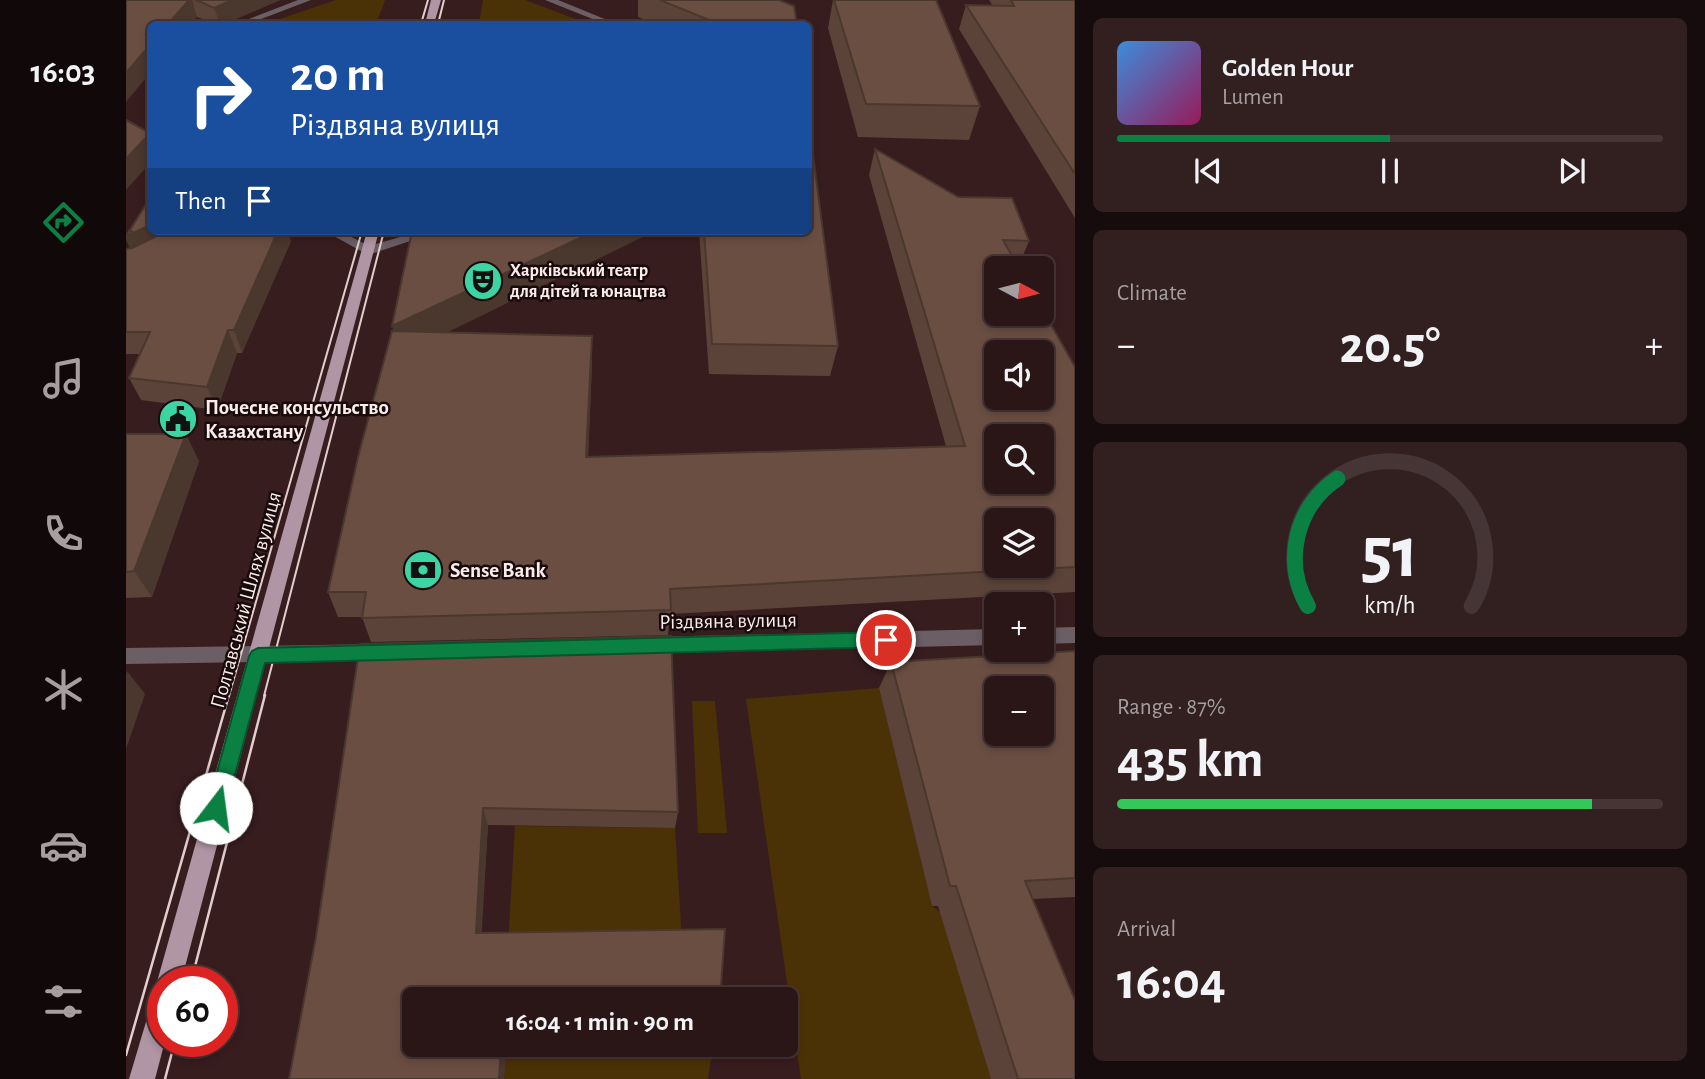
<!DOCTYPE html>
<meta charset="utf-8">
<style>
body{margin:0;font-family:"Alegreya Sans",sans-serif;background:#321f20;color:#f1f3f6;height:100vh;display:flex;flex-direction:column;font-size:26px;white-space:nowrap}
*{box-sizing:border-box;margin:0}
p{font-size:23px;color:#a59fa1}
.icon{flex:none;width:38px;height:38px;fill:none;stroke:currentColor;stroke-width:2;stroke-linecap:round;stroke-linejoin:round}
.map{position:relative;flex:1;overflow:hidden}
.sheet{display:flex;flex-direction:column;gap:18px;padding:18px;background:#170c0d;width:630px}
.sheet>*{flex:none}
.hud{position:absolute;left:21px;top:21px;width:665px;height:214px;border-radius:10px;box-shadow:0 4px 10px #0003,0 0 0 2px #463536;background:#1a4fa0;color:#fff;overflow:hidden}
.needle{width:46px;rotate:97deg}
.fabs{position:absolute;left:858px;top:256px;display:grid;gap:14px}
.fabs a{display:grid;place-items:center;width:70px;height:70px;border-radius:10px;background:#2a1617;box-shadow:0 4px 10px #0003,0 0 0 2px #463536;font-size:35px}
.speed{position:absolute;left:21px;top:966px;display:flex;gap:14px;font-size:35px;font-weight:700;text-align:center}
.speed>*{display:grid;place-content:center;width:91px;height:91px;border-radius:50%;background:#2a1617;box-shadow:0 4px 10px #0003,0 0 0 2px #463536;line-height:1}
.speed .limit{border:10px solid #d22;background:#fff;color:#111}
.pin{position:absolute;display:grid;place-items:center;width:60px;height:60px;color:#fff;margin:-30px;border:4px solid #fff;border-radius:50%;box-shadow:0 2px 7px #0007}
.me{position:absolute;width:77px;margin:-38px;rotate:15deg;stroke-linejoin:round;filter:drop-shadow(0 0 5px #0008)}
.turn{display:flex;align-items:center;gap:24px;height:147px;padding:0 28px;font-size:32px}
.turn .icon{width:91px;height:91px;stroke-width:2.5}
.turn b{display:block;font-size:49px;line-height:60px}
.then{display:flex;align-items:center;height:66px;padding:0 28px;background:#0003;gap:14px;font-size:26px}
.big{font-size:52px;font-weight:700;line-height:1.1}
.sheet .tile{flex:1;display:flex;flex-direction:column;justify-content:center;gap:10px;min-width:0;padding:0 24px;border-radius:10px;background:#321f20}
.sheet .dial{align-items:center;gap:0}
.dial svg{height:182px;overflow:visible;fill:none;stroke:#463536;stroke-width:7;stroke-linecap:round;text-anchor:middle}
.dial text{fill:#f1f3f6;stroke:none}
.song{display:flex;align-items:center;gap:21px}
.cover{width:84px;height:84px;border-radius:10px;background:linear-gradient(135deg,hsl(210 70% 55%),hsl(330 70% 35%))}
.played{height:7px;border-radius:4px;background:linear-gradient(90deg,#0b8043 50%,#463536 50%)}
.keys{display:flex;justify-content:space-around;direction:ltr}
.heat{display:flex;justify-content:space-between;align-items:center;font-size:38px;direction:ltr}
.charge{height:10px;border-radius:5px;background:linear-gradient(90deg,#34c759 87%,#463536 0)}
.trip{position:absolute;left:276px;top:987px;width:396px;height:70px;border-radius:10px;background:#2a1617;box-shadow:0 4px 10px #0003,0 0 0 2px #463536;font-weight:700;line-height:70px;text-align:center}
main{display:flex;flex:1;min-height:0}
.dock{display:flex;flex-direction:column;width:126px;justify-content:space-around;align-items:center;background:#110909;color:#a59fa1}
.dock .icon{width:49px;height:49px}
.dock .active{color:#0b8043}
.dock b{font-size:32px;color:#f1f3f6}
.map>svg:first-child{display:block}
</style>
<main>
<nav class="dock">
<b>16:03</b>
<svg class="icon active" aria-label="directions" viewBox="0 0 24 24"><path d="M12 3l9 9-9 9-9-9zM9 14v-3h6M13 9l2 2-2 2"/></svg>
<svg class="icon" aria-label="music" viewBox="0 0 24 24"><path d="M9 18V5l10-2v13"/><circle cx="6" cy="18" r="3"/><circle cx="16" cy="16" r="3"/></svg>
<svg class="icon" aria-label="phone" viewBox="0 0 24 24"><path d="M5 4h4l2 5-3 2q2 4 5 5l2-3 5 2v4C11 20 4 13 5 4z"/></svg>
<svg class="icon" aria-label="climate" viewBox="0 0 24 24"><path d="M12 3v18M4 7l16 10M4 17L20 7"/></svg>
<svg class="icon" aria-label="car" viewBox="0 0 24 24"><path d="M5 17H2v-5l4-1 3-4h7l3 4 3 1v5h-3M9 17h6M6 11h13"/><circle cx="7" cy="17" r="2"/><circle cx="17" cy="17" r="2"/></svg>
<svg class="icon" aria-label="filters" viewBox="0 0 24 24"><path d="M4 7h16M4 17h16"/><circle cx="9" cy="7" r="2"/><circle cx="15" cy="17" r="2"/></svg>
</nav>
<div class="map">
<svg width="949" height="1079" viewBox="0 0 949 1079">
<rect width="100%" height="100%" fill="#381d1f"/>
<g fill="#4b3206">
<path d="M210,0H259L250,24H139Z"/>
<path d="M357,0H399L463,24H353Z"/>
<path d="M753,688L806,906L846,936L837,987L865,1079H675L620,699Z"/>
<path d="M566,701H589L601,833H572Z"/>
<path d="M389,826L549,828L556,942L382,946Z"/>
<path d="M436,1045H587L582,1079H378L380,1047Z"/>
</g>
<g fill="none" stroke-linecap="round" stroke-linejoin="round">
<g fill="#6b5e65" fill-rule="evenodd">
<path d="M172,0H185L122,24H110Z"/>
<path d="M419,0H432L491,24H479Z"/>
<path d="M199,231H214L243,246L295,231H314L242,255Z"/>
<path d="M949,627V643L915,644V628Z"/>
<path d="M870,629V645L523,653L516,651L513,645L516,639L523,637Z"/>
<path d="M254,644L261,646L264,652L261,658L254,660L0,664V648Z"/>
</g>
<g fill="#b096a4" fill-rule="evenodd">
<path d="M305,0H315L308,24H299Z"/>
<path d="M241,231H253L55,982H37V992L31,982Z"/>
<path d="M37,993V1041H39L29,1079H3L25,1005L28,996Z"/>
</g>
<g stroke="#e2cecf" stroke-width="2">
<path d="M295,24L302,0"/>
<path d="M312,24L318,0"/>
<path d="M103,696L236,231"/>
<path d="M138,696L258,231"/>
</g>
<g stroke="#e2cecf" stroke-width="2.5">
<path d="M65,982L139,695"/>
<path d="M0,1055L103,695"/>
<path d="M39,1079L49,1041"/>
</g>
</g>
<g fill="#5b4339">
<path d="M0,0H154L98,24H90L71,17L24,24L0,102Z"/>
<path d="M512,0H653L671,24H529L512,17Z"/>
<path d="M707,0H810L854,106L843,140L732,137L702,28Z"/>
<path d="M863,0H949V218L833,29L840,5L867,6Z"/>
<path d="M749,149L903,241L892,267L949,367V592L544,614L542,635L245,642L236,617H212L202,592L321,332L466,336V363L462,457L820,446L743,175Z"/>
<path d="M4,230L165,241L116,353H111L91,410L15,400L3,378L14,354H0V249L4,248L0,239V235L5,231Z"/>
<path d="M573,231H682L712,346L704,376L583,374Z"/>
<path d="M0,434L73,461L26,597L0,598Z"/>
<path d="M545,636L552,812L549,828L362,825L355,933L599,929L594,999H289V1045H436L380,1047L378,1079H163L190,937L234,644Z"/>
<path d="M949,651V897L906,899L949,1079H865L812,906H806L753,688L765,662Z"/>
</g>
<g fill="#4a372e">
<path d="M63,0H66L71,17L64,24H42Z"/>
<path d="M106,0H154L98,24H94L88,8Z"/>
<path d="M24,45V73L0,102V73Z"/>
<path d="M24,134V163L0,190V159Z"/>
<path d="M24,225V231H69L9,259L0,239V236Z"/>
<path d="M152,231H162L165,241L116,353L108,330Z"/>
<path d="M469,231H529L273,356L266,326Z"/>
<path d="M102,330L111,353L91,410L81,387Z"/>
<path d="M466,336V363L461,484L460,457Z"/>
<path d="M60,434L73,461L26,597L8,571Z"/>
<path d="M1,671L19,694L0,749V675Z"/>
<path d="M357,808L362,825L355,946L350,933Z"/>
<path d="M375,1045H379L380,1047L378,1079H373Z"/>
</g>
<g fill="#6a4e42" stroke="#4a372e" stroke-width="2" fill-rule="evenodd">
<path d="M0,0H63L42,24H24V32L21,34H24V45L0,73Z"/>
<path d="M70,0H106L88,8Z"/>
<path d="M534,0H653L668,6L671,24H593Z"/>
<path d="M708,0H810L854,106L740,104Z"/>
<path d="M885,0H949V174L840,5L888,6Z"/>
<path d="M682,117L712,346L586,344L578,231H682Z"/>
<path d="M0,120L24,133L0,159Z"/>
<path d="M749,149L832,197L886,198L903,241L877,240L893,268H870V313H915V307L949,367V567L544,589L545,610L236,618L240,592H202L232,457L266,331L466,336L460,457L839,446ZM870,352H915V397H870ZM870,436H915V481H870ZM870,520H915V565H870Z"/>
<path d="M24,198V225L0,236L3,231L7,232L4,230Z"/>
<path d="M41,231H152L108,330H102L81,387L3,378L24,332H0V249L6,248Z"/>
<path d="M299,231H469L266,326L285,236Z"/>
<path d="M0,434H60L8,571L0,572Z"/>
<path d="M545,636L552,812L357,808L350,933L599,929L594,999H289V1045H375L373,1079H163L190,937L234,644Z"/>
<path d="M949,651V878L899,881L949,1000V1079H892L830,886H824L765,662ZM870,688H915V733H870Z"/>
</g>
<path fill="#0b8043" stroke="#07532c" stroke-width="2" d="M760,632L766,634L768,640L766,645L760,647L139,663L100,808L97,815L90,818L83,815L81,808L123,656L126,651L132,648Z"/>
<defs>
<g id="theatre-disc" transform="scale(2.0125)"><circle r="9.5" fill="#3dd4a3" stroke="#170b0c"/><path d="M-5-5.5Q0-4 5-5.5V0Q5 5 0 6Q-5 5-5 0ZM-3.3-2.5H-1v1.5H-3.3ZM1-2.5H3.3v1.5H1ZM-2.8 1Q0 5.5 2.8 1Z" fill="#111"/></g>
<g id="civic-disc" transform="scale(2.0125)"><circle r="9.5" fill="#3dd4a3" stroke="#170b0c"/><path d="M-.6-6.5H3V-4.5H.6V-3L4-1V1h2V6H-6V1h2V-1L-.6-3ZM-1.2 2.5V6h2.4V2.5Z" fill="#111"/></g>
<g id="bank-disc" transform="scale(2.0125)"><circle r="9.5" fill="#3dd4a3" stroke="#170b0c"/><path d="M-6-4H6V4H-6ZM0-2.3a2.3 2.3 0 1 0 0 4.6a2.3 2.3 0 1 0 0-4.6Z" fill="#111"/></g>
</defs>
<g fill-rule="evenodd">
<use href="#theatre-disc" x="357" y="281"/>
<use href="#civic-disc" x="52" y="419"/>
<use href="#bank-disc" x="297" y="570"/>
</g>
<g text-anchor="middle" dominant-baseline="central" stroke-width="5" stroke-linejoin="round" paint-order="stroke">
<g font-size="18" font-weight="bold" fill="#fdeaeb" stroke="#170b0c" text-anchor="start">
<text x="384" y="271">Харківський театр<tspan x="384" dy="21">для дітей та юнацтва</tspan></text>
</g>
<g font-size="21" font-weight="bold" fill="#fdeaeb" stroke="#170b0c" text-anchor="start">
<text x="79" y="407">Почесне консульство<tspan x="79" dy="24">Казахстану</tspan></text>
<text x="324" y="570">Sense Bank</text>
</g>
<g font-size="21" fill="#fdeaeb" stroke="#170b0c">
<text transform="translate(120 600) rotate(-75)">Полтавський Шлях вулиця</text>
<text transform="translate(602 621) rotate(-1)">Різдвяна вулиця</text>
</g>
</g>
</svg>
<div class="fabs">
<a><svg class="needle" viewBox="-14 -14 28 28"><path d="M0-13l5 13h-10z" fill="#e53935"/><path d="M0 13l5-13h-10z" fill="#a59fa1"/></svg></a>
<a><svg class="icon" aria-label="sound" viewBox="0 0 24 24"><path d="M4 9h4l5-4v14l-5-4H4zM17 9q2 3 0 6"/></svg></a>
<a><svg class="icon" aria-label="search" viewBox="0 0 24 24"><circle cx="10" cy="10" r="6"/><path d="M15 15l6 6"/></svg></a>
<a><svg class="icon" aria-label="layers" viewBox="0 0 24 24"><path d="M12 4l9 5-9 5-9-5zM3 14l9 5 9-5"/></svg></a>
<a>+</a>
<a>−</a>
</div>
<div class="speed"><div class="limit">60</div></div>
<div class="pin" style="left:760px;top:640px;background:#d93025"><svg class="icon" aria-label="arrive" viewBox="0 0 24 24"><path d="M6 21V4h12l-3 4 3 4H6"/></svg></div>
<svg class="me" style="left:90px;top:808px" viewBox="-20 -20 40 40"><circle r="19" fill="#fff"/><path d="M0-13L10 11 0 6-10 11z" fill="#0b8043"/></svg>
<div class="trip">16:04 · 1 min · 90 m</div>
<div class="hud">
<div class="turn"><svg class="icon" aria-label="right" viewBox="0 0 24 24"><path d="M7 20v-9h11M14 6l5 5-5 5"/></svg><div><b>20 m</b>Різдвяна вулиця</div></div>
<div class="then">Then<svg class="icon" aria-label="arrive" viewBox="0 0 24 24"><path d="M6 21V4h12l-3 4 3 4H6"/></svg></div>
</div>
</div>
<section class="sheet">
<div class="tile">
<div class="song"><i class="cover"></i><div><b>Golden Hour</b><p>Lumen</p></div></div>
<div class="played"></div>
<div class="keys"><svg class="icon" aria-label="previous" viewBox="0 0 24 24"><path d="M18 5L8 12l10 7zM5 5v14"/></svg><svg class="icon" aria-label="pause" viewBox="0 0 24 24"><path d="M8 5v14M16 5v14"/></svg><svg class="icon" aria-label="next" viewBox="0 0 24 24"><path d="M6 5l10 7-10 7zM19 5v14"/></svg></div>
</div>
<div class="tile"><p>Climate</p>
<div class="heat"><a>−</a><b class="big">20.5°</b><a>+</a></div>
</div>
<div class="tile dial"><svg viewBox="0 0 100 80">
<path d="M14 69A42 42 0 1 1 86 69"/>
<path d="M14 69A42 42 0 0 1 27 13" stroke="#0b8043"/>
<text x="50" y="56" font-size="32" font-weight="700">51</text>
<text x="50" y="72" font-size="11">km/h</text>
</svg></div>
<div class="tile"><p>Range · 87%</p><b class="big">435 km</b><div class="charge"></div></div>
<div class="tile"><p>Arrival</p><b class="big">16:04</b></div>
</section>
</main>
